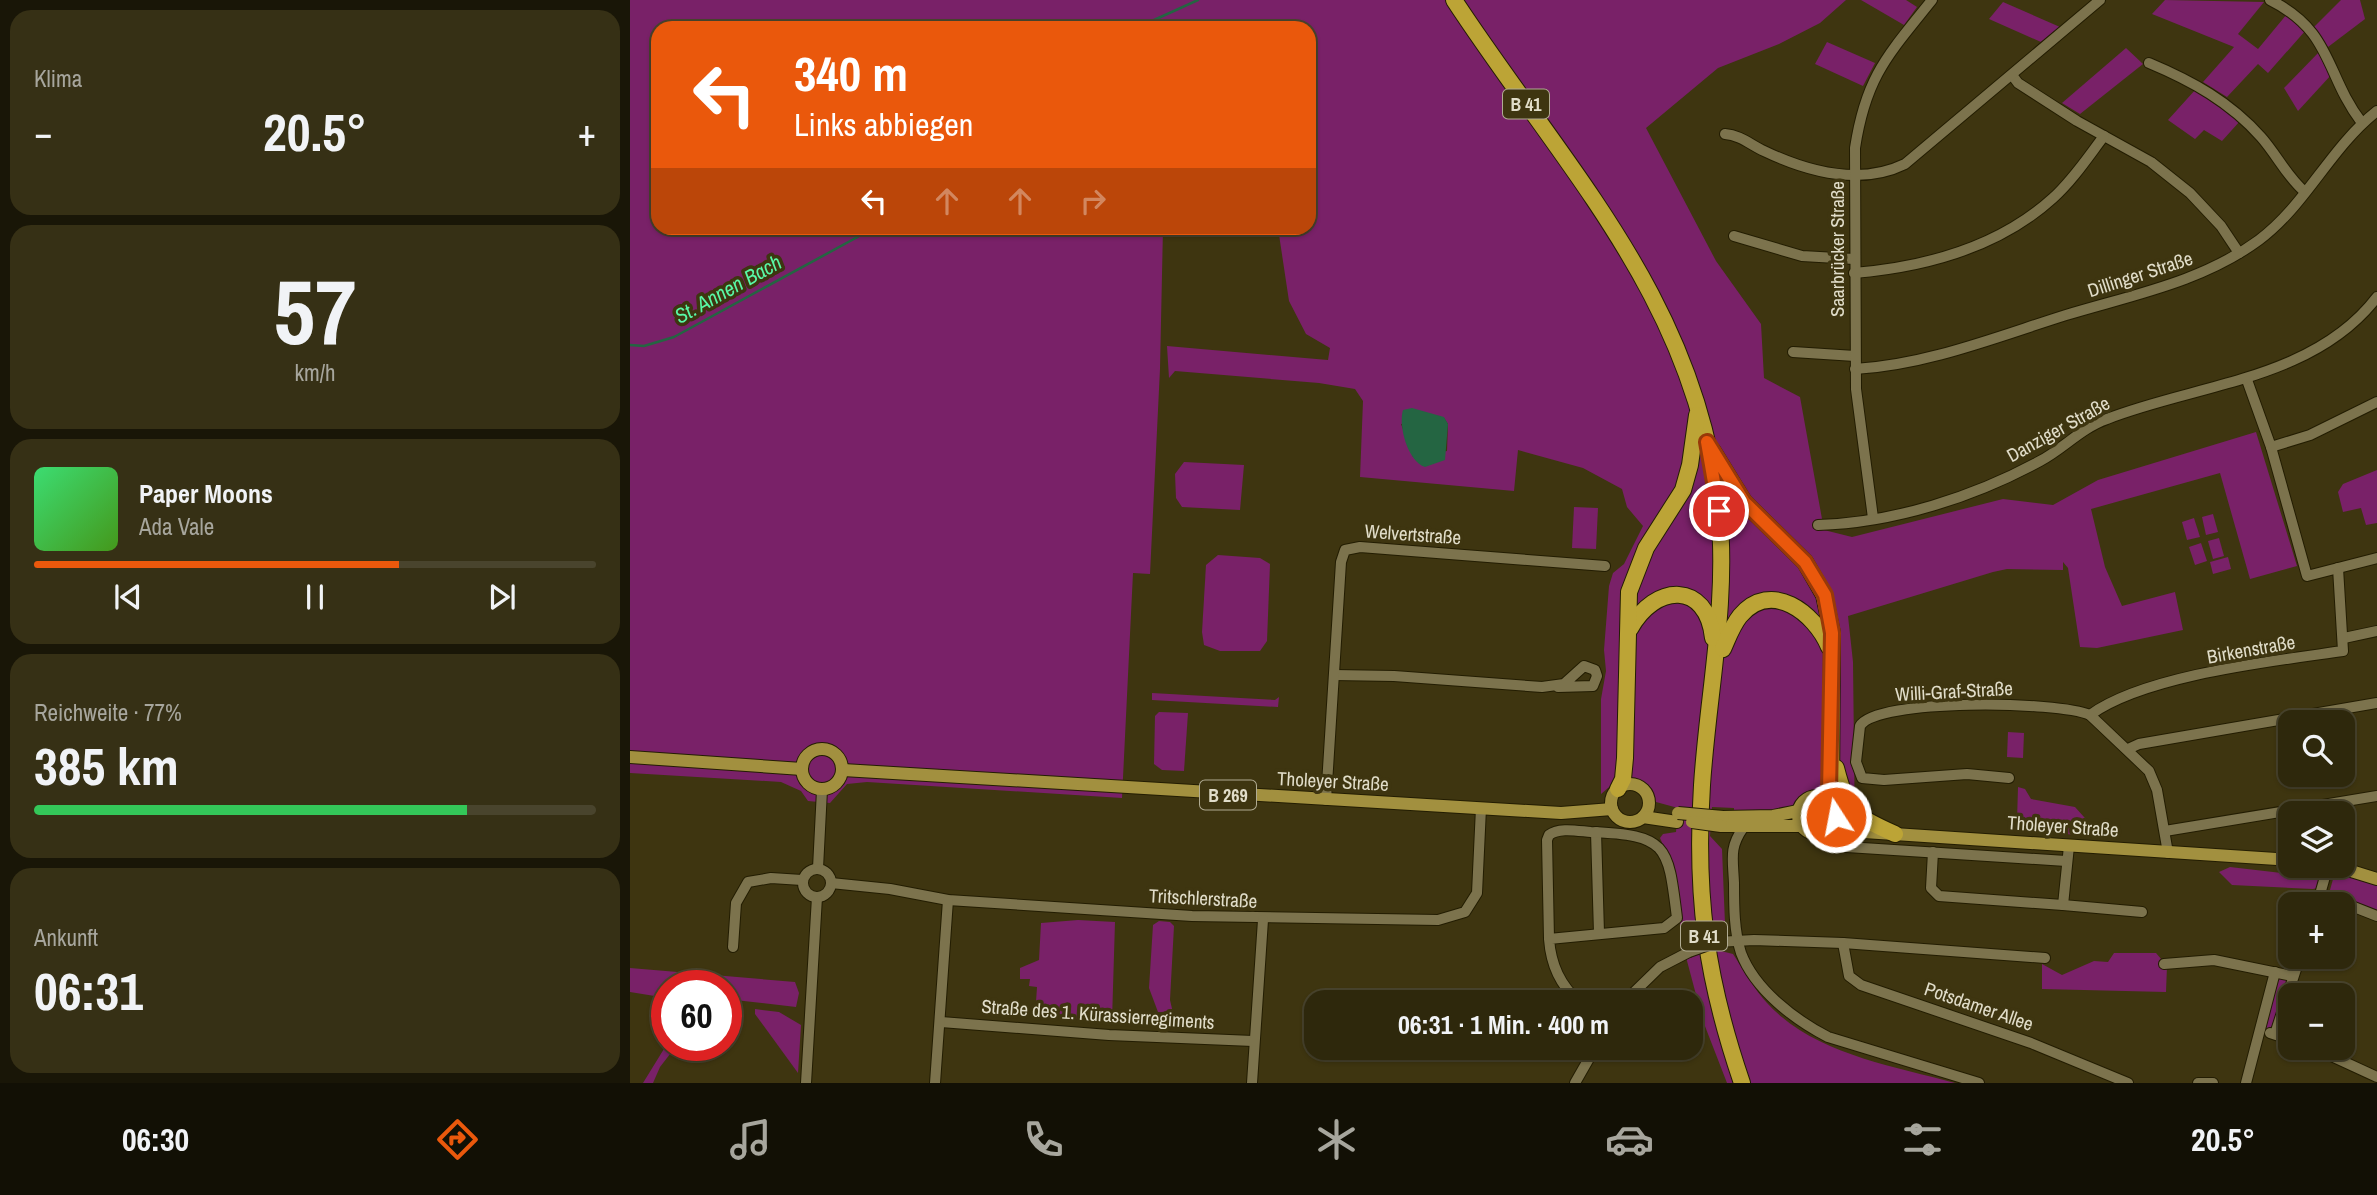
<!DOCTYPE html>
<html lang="de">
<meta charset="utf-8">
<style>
body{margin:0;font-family:"Archivo Narrow",sans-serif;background:#363015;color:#f1f3f6;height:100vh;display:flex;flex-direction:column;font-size:26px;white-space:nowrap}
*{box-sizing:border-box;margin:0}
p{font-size:23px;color:#a7a69d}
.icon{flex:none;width:38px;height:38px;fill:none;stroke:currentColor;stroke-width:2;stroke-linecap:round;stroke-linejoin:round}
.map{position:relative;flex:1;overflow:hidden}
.details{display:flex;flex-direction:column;gap:10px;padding:10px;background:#191607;width:630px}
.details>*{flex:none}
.banner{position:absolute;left:21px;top:21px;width:665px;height:214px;border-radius:21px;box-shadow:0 2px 5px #0004,0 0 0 2px #49442d;background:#ea580c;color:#fff;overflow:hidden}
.buttons{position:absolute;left:1648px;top:710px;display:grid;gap:14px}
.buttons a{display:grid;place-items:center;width:77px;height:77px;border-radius:14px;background:#2e280c;box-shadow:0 2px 5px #0004,0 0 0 2px #49442d;font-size:35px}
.speed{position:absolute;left:21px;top:970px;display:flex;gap:14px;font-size:35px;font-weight:700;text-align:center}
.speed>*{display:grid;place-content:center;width:91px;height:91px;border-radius:50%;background:#2e280c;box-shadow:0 2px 5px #0004,0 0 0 2px #49442d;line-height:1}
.speed .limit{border:10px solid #d22;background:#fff;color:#111}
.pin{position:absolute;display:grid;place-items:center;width:60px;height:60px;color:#fff;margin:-30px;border:4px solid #fff;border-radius:50%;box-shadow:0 2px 7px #0007}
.me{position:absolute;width:77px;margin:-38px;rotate:349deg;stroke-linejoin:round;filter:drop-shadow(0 0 5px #0008)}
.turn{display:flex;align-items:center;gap:24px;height:147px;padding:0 28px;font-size:32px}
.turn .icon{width:91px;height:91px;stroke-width:2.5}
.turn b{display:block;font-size:49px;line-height:60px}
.lanes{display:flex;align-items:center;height:66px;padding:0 28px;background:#0003;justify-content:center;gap:35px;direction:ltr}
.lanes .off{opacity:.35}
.big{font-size:52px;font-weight:700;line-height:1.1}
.details .widget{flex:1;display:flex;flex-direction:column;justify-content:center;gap:10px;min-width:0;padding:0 24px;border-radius:21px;background:#363015}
.details .dial{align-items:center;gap:0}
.dial b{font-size:91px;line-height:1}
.song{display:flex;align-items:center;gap:21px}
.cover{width:84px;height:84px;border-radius:10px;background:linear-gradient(135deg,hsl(140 70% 55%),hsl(100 70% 35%))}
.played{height:7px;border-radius:4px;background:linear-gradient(90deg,#ea580c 65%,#49442d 65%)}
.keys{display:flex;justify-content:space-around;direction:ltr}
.heat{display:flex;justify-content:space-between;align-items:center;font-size:38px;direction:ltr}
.charge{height:10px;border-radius:5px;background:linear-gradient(90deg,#34c759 77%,#49442d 0)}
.trip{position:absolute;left:674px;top:990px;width:399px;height:70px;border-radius:21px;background:#2e280c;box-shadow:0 2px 5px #0004,0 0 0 2px #49442d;font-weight:700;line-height:70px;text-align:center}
.dock{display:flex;height:112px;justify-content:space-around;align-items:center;background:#121005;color:#a7a69d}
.dock .icon{width:49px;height:49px}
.dock .current{color:#ea580c}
.dock b{font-size:32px;color:#f1f3f6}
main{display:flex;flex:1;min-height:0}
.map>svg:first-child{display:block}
</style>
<main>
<section class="details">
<div class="widget"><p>Klima</p>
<div class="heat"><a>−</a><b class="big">20.5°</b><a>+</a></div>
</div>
<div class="widget dial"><b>57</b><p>km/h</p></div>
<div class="widget">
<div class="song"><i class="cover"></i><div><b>Paper Moons</b><p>Ada Vale</p></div></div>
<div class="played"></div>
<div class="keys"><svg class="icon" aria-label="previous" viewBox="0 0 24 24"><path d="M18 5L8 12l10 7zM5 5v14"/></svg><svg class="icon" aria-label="pause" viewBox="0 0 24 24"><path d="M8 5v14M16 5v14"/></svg><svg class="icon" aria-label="next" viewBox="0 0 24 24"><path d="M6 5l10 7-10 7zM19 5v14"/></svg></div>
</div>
<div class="widget"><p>Reichweite · 77%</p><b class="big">385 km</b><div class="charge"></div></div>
<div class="widget"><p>Ankunft</p><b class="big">06:31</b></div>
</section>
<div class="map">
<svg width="1747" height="1083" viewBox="0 0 1747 1083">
<rect width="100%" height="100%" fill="#3e3510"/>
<g fill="#792168" fill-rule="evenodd">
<path d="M0,0H1216L1190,23L1149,44L1088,68L1016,128L1086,261L1131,324L1134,378L1170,397L1194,530L1222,537L1373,499L1423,505L1468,480L1626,432L1667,566L1620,579L1590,473L1461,509L1475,567L1492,606L1545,592L1553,630L1467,648L1450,647L1438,568L1433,562V570L1377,569L1363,572L1218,616L1223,662L1225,835L1104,829V808L1082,807L1080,836L1092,849L1095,924L1093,932L1084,934L1087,950L1103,954C1114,970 1124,989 1137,1003C1184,1054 1260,1065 1325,1083H1097L1073,1021L1052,942L1044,869L1030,838L1033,834L1046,832L1048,808L1026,802L1013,784L998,779L985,782L971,794V699L976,671L974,650L979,586L983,573L994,564L1013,526L997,507L992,489L953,468L888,450L884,491L730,477L733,401L725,389L689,383L545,371L539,378L537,346L698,360L700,348L676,334L659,301L648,228H679V28H28V228H533L530,369L520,574L503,573L492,798L237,782L217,784L200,803L178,801L171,791L151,782L0,773ZM814,418L818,424L817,451L783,457L771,424Z"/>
<path d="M1231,0H1276L1287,7L1274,25Z"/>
<path d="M1535,0L1634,2L1608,34L1628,49L1657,14L1676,30L1638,73L1628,64L1597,97L1573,82L1604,47L1522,14Z"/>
<path d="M1711,0H1730L1735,19L1698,47L1684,27Z"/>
<path d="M1373,2L1430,27L1411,42L1359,19Z"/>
<path d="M1197,42L1245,63L1233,86L1185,64Z"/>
<path d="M1496,48L1513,64L1450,114L1432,103Z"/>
<path d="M1690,51L1702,74L1668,111L1654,88Z"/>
<path d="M1566,89L1610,121L1592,141L1574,130L1565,139L1538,120Z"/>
<path d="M554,462L614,465L610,510L552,507L546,498L545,474Z"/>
<path d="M1747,470V523L1736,525L1731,508L1713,512L1708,492L1713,484Z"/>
<path d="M944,507L968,508L966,549L942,548Z"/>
<path d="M1583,514L1588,532L1576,535L1572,517Z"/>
<path d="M1564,518L1570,537L1557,540L1552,522Z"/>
<path d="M1589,538L1594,556L1583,559L1578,541Z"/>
<path d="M1571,543L1577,561L1565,565L1559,547Z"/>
<path d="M588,555L630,558L640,564L637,641L630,651H590L574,645L572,632L576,565Z"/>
<path d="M1598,557L1601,569L1583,574L1580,562Z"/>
<path d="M522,693L645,700L649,697L648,707L522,700Z"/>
<path d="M529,712L558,713L554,771L532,770L524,764L525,716Z"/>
<path d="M1378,732L1394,733L1393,758L1377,757Z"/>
<path d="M1388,787L1395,789L1401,799L1445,807L1472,837L1399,831L1387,821Z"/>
<path d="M1600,867L1694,878L1691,887L1683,889L1602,885L1589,872Z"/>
<path d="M1705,872L1747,884V912L1704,894L1700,890Z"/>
<path d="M448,920L485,922L482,1021L405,1017L407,987L399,986L400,979H390V968L409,960L411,923Z"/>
<path d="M529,921L540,922L544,926L540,1000L543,1013L528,1012L519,988L523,925Z"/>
<path d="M1484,953H1526L1537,966L1536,992L1412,989V964L1432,975L1464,961L1478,962Z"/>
<path d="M0,968L165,982L169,993L166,1007L96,999V985H37V998L0,992Z"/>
<path d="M1652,977L1658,981L1642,1028L1638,1029L1636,1028L1648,979Z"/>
<path d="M125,1009L149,1012L171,1025L168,1073L125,1014Z"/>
<path d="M37,1044L47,1045L30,1067L23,1083H13Z"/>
</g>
<path fill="#246542" d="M782,408L814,417L818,424L815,460L795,467C778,462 768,426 773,410Z"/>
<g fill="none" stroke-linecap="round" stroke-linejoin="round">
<g stroke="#246542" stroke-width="2.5">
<path d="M524,20L568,0"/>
<path d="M0,345L14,346L44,337L244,228"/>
</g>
<g stroke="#231d02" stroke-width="12">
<g id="minor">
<path d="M1640,0C1703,31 1695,75 1732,123"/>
<path d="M1519,63C1562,81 1600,102 1631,137C1647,155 1657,177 1675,192"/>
<path d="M1382,75L1388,83L1447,121L1521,162L1560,193L1591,226L1609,253"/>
<path d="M1095,134C1110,135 1121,145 1134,151C1178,172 1230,186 1275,164L1470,0"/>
<path d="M1104,236L1172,256L1224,259"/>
<path d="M1224,273C1296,267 1368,248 1423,198C1443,180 1458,157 1474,136"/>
<path d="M1163,352L1225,356"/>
<path d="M1225,369C1297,365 1369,336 1436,315C1502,295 1572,282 1629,240C1676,205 1700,148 1747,111"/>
<path d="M1617,380L1641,447L1677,576L1747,558"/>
<path d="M1641,447L1680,435L1747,402"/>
<path d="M1243,518L1226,389L1225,148C1236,76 1258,55 1302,0"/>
<path d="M1188,525C1263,523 1344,497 1410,461C1433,449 1451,428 1477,419C1566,384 1684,380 1747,297"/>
<path d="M1714,638L1747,631"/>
<path d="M704,675L764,676L912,687L934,684L954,666L965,670L967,676L963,686L928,687"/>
<path d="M1460,715C1515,675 1644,661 1713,651L1708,568"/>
<path d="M1498,749L1509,744L1747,703"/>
<path d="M1379,778L1337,774L1254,780L1232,778L1226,762L1230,726C1246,698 1429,701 1460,715L1519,771L1527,790L1538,853"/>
<path d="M696,800L711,562L715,550L730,547L975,566"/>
<path d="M1113,828C1099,848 1103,859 1104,883C1104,906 1104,931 1111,953C1125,990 1165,1020 1198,1037L1349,1083"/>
<path d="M1535,831L1747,796"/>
<path d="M966,832L969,933"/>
<path d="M1439,846L1433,905L1512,912"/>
<path d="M1217,847L1436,861"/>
<path d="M1303,852L1301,888L1309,896L1433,905"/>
<path d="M188,868L192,790"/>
<circle cx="187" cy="883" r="14"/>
<path d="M201,883L260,889L318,900L562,916L808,920L835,912L847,893L851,808"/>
<path d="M1691,894L1747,916"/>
<path d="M1687,905L1698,866"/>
<path d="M919,939L1034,928L1047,918C1038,845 1038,835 961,832C948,831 929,827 919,835L917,840L919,939C921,965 930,985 950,1003"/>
<path d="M1087,942L1124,940L1213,943L1415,958"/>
<path d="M1213,943L1219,976L1231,985L1401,1043L1498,1083"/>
<path d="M103,947L106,903L118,882L141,878L172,880"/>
<path d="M1534,964L1584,960L1662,976"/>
<path d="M993,1003L1030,967L1059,952"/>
<path d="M311,1022L479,1035L623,1041"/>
<path d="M1640,1033L1661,1040"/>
<path d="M1645,1034L1670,957"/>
<path d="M1684,1048L1747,1077"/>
<path d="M176,1083L187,897"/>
<path d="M305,1083L318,900"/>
<path d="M622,1083L633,920"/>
<path d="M945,1083L965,1048"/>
<path d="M1568,1083H1583"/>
<path d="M1616,1083L1645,972"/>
</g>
</g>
<g stroke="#231d02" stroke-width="14">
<g id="major">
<circle cx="192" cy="769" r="20"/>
<path d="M0,757L172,769"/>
<path d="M213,770L931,813L982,809"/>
<circle cx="1000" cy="803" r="19"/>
<circle cx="1187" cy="815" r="19"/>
<path d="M1013,817L1047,822"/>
<path d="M1093,817L1143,816L1168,811"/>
<path d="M1205,823L1234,832L1661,860"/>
<path d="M1091,826H1171"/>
<path d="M1705,866L1747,879"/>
</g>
</g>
<g stroke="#231d02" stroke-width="18">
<g id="highway">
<path d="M824,0C935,169 1067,300 1089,512C1098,604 1078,693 1072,785C1065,896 1076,978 1112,1083"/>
<path d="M1082,450L1114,502L1175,562L1194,595L1202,633L1201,802"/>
<path d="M1000,629C1025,583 1077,581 1083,638"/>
<path d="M1093,649C1098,638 1102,626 1110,616C1141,579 1185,613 1199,647"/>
<path d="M1206,768C1217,811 1225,816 1265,834"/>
<path d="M988,789L993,779L995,758L999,592L1016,548L1053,490L1060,465L1067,415"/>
</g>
</g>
<use href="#minor" stroke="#7c734d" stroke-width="10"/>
<use href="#major" stroke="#a2903f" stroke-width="12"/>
<use href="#highway" stroke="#bca436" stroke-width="16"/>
<g stroke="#231d02" stroke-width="12" stroke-linecap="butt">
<path id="minor-bridge" d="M1059,952L1087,942"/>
</g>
<g stroke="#231d02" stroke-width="14" stroke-linecap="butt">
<g id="major-bridge">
<path d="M1048,813L1093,817"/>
<path d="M1062,822L1091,826"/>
</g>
</g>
<use href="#minor-bridge" stroke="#7c734d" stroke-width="10"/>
<use href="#major-bridge" stroke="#a2903f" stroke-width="12"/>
</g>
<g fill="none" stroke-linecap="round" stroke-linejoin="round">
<g stroke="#983908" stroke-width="18">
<path id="route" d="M1089,511L1077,442L1114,502L1175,562L1195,595L1202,633L1199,792L1206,817"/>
</g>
<use href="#route" stroke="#ea580c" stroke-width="12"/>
</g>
<g text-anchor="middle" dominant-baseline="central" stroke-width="7" stroke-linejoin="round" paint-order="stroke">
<g fill="#3e3510" stroke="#b0ab92" stroke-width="2">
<rect x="873" y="89.5" width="46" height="29" rx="5"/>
<rect x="570" y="780.5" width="56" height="29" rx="5"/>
<rect x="1051" y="921.5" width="46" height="29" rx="5"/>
</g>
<g font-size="18" font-weight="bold" fill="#e1ddc9">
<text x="896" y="104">B 41</text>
<text x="598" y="795">B 269</text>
<text x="1074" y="936">B 41</text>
</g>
<g font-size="19" fill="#e1ddc9" stroke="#3e3510">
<text transform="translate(1207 249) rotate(-90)">Saarbrücker Straße</text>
<text transform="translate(1510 274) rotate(-18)">Dillinger Straße</text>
<text transform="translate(1428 429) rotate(-29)">Danziger Straße</text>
<text transform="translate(783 534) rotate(4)">Welvertstraße</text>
<text transform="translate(1621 649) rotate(-10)">Birkenstraße</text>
<text transform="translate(1324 691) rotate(-3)">Willi-Graf-Straße</text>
<text transform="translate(703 781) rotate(3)">Tholeyer Straße</text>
<text transform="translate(1433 826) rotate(4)">Tholeyer Straße</text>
<text transform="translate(573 898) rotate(3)">Tritschlerstraße</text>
<text transform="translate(1349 1006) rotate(19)">Potsdamer Allee</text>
<text transform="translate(468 1014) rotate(4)">Straße des 1. Kürassierregiments</text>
</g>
<g font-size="21" font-style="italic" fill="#59f8a5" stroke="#3e3510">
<text transform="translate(98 289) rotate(-29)">St. Annen Bach</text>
</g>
</g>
</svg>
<div class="buttons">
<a><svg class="icon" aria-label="search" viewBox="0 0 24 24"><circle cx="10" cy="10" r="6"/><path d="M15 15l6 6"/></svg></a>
<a><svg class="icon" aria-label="layers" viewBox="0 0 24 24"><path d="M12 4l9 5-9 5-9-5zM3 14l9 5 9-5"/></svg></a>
<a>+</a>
<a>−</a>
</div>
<div class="speed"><div class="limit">60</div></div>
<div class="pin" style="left:1089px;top:511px;background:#d93025"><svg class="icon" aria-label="arrive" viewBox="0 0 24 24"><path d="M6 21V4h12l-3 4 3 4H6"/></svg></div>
<svg class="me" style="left:1206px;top:817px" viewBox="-20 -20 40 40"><circle r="17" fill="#ea580c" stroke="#fff" stroke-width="3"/><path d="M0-11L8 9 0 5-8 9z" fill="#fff"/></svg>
<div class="trip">06:31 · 1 Min. · 400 m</div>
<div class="banner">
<div class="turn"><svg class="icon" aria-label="left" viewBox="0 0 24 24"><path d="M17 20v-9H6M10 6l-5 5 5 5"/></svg><div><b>340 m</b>Links abbiegen</div></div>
<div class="lanes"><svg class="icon" aria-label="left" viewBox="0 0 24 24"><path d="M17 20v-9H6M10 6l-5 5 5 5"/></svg><svg class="icon off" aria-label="ahead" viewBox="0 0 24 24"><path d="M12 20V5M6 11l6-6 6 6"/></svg><svg class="icon off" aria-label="ahead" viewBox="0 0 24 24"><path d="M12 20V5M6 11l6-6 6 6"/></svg><svg class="icon off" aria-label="right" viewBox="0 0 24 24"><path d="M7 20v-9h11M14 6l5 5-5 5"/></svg></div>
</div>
</div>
</main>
<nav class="dock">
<b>06:30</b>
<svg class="icon current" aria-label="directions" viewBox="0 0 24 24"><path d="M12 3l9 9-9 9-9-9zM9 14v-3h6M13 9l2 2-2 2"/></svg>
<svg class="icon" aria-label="music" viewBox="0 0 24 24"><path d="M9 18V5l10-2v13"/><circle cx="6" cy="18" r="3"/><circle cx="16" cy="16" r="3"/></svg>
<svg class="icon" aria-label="phone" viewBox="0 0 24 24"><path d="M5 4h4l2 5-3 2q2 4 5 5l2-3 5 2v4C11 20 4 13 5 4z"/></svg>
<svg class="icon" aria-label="climate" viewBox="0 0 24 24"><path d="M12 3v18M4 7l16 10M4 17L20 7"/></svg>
<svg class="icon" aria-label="car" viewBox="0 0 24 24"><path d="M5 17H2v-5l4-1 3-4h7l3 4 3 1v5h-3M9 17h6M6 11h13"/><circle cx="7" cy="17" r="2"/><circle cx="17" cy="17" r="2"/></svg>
<svg class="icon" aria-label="filters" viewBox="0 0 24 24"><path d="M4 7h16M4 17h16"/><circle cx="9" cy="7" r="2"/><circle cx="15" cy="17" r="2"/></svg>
<b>20.5°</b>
</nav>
